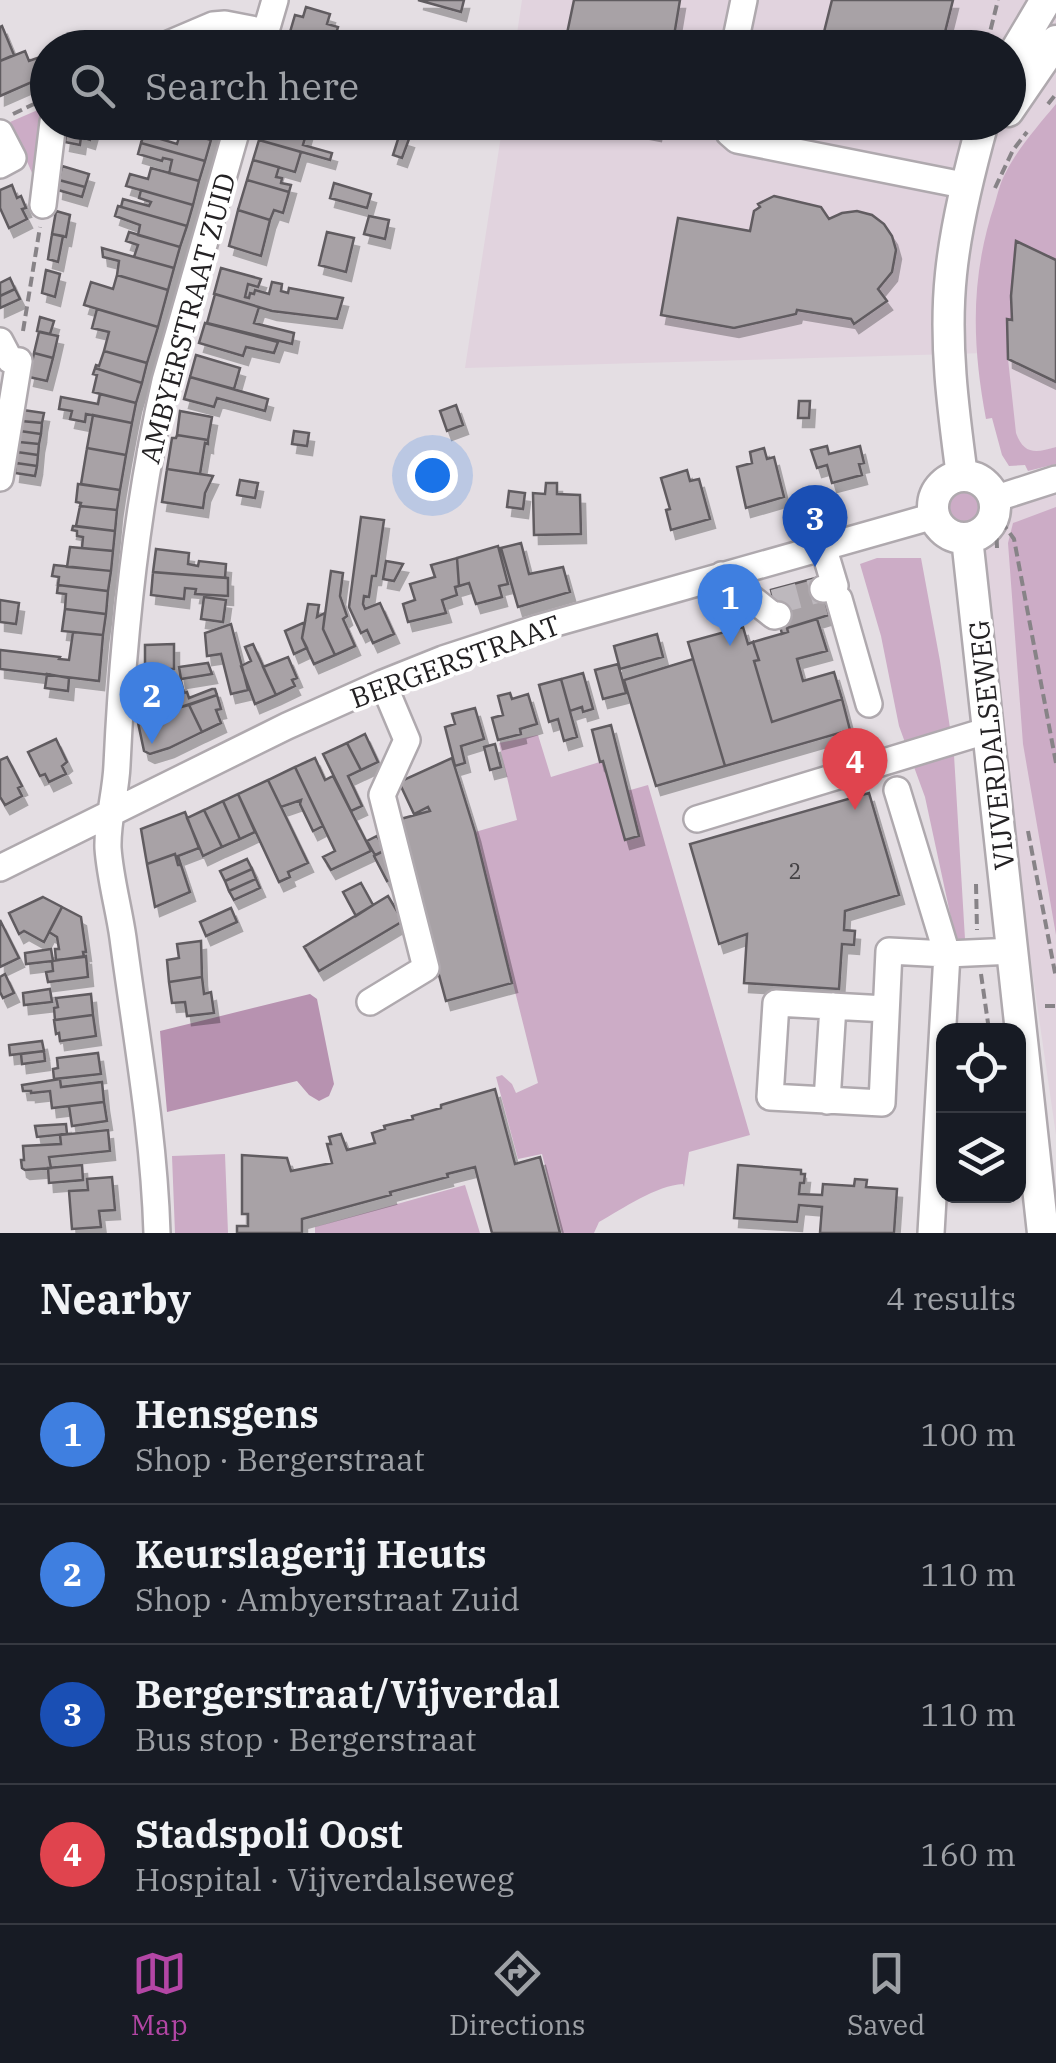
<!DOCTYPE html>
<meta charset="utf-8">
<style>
:root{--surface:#171b24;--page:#242831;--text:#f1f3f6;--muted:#9ea1a6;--line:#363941;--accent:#b346a5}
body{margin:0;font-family:"IBM Plex Serif",serif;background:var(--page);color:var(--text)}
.controls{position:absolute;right:30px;bottom:30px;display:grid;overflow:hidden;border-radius:20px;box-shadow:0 2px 8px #0004}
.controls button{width:90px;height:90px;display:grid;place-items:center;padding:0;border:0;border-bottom:2px solid var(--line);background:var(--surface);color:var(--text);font:50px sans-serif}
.you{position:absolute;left:432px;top:475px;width:35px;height:35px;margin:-25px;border:8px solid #fff;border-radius:50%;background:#1a73e8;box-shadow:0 0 0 15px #1a73e833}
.badge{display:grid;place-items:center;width:65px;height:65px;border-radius:50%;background:var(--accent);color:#fff;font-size:32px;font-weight:700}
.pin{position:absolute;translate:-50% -82px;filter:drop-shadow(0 2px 5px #0008)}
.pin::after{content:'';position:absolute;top:52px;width:35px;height:30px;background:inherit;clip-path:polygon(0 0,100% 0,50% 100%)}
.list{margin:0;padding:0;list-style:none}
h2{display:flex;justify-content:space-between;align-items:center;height:130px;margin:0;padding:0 40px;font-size:42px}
h2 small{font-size:32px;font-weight:400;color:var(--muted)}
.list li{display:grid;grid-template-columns:65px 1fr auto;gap:30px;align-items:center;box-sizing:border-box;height:140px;padding:0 40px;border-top:2px solid var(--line)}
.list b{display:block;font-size:38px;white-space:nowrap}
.list p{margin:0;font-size:32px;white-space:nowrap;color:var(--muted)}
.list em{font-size:32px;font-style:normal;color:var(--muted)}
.icon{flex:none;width:55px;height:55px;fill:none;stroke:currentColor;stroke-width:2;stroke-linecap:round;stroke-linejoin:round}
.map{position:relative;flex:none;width:1056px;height:1233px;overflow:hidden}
.search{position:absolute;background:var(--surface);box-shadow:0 2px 8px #0004;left:30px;right:30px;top:30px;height:110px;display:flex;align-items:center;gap:25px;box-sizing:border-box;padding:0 35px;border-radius:55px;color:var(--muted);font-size:38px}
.sheet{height:690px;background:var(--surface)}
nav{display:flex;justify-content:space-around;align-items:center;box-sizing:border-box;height:140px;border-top:2px solid var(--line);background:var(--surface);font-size:28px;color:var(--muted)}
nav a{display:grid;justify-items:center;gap:5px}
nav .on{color:var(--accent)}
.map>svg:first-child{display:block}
.built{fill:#e1d3de}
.green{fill:#ccacc6}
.forest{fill:#b792b0}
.building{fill:#a8a2a6;stroke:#615b60;stroke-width:2.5;filter:url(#shadow)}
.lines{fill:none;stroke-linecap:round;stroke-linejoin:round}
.minor-tunnel{stroke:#bdb8bd;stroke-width:25;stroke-dasharray:25 12;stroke-linecap:butt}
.minor-casing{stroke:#afa9ae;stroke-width:30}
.major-casing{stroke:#afa9ae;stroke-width:35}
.path{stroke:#878387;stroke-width:4;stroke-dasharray:10 5;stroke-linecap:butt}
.minor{stroke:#fff;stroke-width:25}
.major{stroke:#fff;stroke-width:30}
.labels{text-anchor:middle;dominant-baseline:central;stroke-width:8;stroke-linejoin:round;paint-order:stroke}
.number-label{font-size:22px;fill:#444144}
.street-label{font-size:28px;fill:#232123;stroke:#fff}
</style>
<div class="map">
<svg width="1056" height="1233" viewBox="0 0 1056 1233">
<defs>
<filter id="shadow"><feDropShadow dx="5" dy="9" stdDeviation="0" flood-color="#0004"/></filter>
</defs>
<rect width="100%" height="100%" fill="#e4dee3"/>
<path class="built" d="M522,0H1056V447L1043,451L1006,452L986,353L465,368L503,123L1008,122V48L515,47Z
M1056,480V1135L965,508Z"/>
<path class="green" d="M1056,104V260L1016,242L1012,320L1007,319L1008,359L1016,433C1024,455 1036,453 1056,447V464L1028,471L1025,465L1009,466L1002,455L992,418L986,419C972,344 970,277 995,203C998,193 1000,183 1005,174C1018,148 1038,126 1056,104Z
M47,106L38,178L35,180L10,122Z
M943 505a20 20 0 1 1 40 0a20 20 0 1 1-40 0Z
M1056,507V935L1023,744L1008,543L1013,523Z
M877,558H921L940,661L954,755L965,939L956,941L925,797L899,726L881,636L860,564Z
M538,735L551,777L603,761L627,791L648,785L750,1135L689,1152L684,1187L683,1184C657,1185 622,1209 599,1222L594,1233H562L542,1154L518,1159L496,1077L502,1075L512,1084L516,1093L538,1083L475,832L517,820L499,743Z
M225,1154L228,1233H175L172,1156Z
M465,1185L480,1233H315V1227Z"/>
<path class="forest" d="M310,994L317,999L334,1084L329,1096L319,1101L309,1095L297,1081L167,1112L160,1031Z"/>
<path class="building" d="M418,0H464L461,12Z
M574,0H680L672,48H587L565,43Z
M832,0H953L941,48H820Z
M306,7L330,14L327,24L338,27L334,40L339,41L337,47L340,48H318L288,39L295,15L303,17Z
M2,26L14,55L0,61V27Z
M25,51L29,61L40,57L48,75L0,96V61Z
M68,122L93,129L90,140L81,137L80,145L65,142Z
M170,122H216L211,140L169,128Z
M263,122H279L307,131L303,145L332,153L330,160L259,140Z
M604,122H658L656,132Z
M181,131L211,140L205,161L141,143L144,134L177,144Z
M399,136L409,139L402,158L393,155Z
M259,140L301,152L295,172L253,160Z
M141,143L205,161L199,181L169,173L172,160L163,158L162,161L138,154Z
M253,160L279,167L276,177L282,178L281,183L291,185L289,192L247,180Z
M62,166L89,174L85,187L59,180Z
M151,168L199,181L193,205L126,186L130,174L148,179Z
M59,180L85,187L82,197L58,190Z
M247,180L289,192L283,213L274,210L270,220L238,210Z
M334,183L371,194L367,208L330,198Z
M12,185L17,198L21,196L26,208L22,209L27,219L9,228L0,208V190Z
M141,190L193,205L187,226L121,207L123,199L149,206L151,202L139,198Z
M774,196L821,207L829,219L842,213L857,211L872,215L884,224L892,236L896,250L892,272L878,289L887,301L854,324L851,319L797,310L796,314L734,328L661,315L678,218L750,231L754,211L760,207L758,204Z
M118,206L187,226L180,247L138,235L140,225L115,216Z
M238,210L270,220L261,256L229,246Z
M56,211L70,215L66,237L52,234Z
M369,216L389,220L385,239L364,234Z
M129,232L180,247L174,268L134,257L138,245L126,241Z
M327,232L354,238L346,272L319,265Z
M52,234L63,236L58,262L48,259Z
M1016,241L1056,260V382L1008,359L1007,319L1012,320L1011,296Z
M102,248L174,268L168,290L117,275L119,261L103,257Z
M221,268L261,279L258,287L248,284L245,297L249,298L250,293L254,294L255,290L269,294L272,282L282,284L281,291L288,293L289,288L343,298L337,319L272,311L214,294Z
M46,270L60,274L55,297L42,293Z
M117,275L168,290L158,327L84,305L91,282L113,289Z
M10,278L15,289L0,296V283Z
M15,289L20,299L0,308V296Z
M215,294L259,307L254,323L294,333L292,344L207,323Z
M97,309L158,327L147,363L104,351L109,332L92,328Z
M40,317L54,321L50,334L37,331Z
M205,323L278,342L274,353L246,347L243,356L199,343Z
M39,332L58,336L53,358L34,353Z
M104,351L147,363L142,383L95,368L96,365L99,366Z
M34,353L53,358L47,381L29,377Z
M196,355L240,368L234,389L190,377Z
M95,368L142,383L136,403L93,392L97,375L93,374Z
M190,377L268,399L265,411L217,398L214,407L184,399Z
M100,394L136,403L132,423L86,414L85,422L70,419L72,411L59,409L61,397L98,404Z
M799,401H810L809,418H798Z
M456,405L463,425L447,431L440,411Z
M23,410L44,413L42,423L21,421Z
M180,411L212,417L208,440L177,435Z
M93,415L132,423L126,455L87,448Z
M21,421L42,423L41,434L20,431Z
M20,431L41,434L39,444L19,442Z
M294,431L309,433L307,446L292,444Z
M177,435L208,440V444L205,443L200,474L167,469L172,438H176Z
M19,442L39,444L38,455L17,452Z
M827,446L829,454L860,446L864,463L859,464L862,475L832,483L827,465L817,468L811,450Z
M87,448L126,455L120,490L81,484Z
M764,448L767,459L774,457L784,497L746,508L737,467L752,463L750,452Z
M17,452L38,455L37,466L16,463Z
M16,463L37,466L35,476L15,473Z
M167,469L213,476L205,493L203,508L162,502Z
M687,470L690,481L699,479L710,519L671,530L666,510L670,509L661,478Z
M240,480L258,483L255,498L237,495Z
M546,483H557V494L580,495L581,534L534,535L533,493L545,494Z
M78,484L120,490L117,510L80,506L81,503L76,502Z
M509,491L525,493L523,509L507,507Z
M80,506L117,510L115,531L76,526Z
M361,517L384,520L376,576H372L369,597L364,596L363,604L365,609L380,603L394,634L373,643L367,630L361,633L349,607Z
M73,526L115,531L113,551L82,548L83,537L77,536V531L72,530Z
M521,543L529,574L563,567L570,592L518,607L501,548Z
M498,546L508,584L499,586L502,597L476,604L469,583L459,586L457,558Z
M70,547L113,551L111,571L67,567Z
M156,549L189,553L188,564L198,566L199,561L226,564L225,578L153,572Z
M457,558L459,586L455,587L457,595L442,600L446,613L408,622L403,604L415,600L410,584L435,577L431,565Z
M386,561L403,564L394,581L383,579Z
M54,565L111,571L108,591L58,585L59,577L52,576Z
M331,571L343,573L340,596L347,616L343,619L355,646L335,655L323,629Z
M153,572L228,578V596L195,594L196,589L185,588L184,599L151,595Z
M819,577L829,615L787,628L788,632L782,634L771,590Z
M58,585L108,591L106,614L65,609L66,594L57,593Z
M204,597L226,600L223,622L201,619Z
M0,600L19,603L16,624L0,622Z
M308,604L319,605L317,617L325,613L323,629L335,655L314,664L302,638Z
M65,609L106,614L103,635L62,631Z
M817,619L827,651L797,659L803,681L834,672L842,699L772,722L754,661L759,660L753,642L788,632L787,628Z
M305,622L302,638L307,648L294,654L285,631Z
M231,624L248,690L231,694L221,654L207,656L205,633Z
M743,627L748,644L753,642L759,660L754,661L772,722L842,699L850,730L725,766L688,642Z
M73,632L103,635L99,681L0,669V650L60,657L59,659L69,660Z
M657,634L663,657L620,669L614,646Z
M174,644V669H145V645Z
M253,644L276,695L255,704L241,666L251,661L245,647Z
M288,657L297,678L292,680L295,686L276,695L263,667Z
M693,659L725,766L656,786L624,680Z
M208,663L212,674L181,679L179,667Z
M618,664L626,693L603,699L595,670Z
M583,673L593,709L583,712L582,707L570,711L561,679Z
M47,674L69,678L68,691L45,688Z
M174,679L175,683L181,681L184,693L187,692L189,698L212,689H215L217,695L181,707L147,715L139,684L154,681L155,684Z
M561,679L577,737L564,741L558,719L549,722L539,685Z
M510,693L512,699L528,694L537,724L520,729L521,734L498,740L492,718L503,715L498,696Z
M217,695L221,709L216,710L221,723L202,732L189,705Z
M189,705L202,732L169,748L150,754L144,751L137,718Z
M475,708L484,739L461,746L465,763L455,766L445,727L455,724L452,714Z
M611,725L639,836L625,840L603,761L600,762L592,730Z
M365,734L378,762L361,770L347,743Z
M56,739L67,762L62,766L66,774L49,782L45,774L40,776L28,752Z
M347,743L361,770L348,776L362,806L351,811L323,754Z
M495,744L501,767L490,770L484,747Z
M7,757L22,786L18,788L22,796L5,805L0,797V760Z
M315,758L325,780L333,776L371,851L331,870L323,857L335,851L295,767Z
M452,758L475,832L512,983L446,1001L397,820L430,811L428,807L414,814L399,782Z
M295,767L323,826L313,831L300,804L301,800L281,807L268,780Z
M268,780L308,863L288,872L290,877L279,882L238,794Z
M869,793L899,895L845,911L844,930L855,931L854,945L842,944L839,989L744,983L747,934L719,944L690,844Z
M238,794L255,832L240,839L223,801Z
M223,801L240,839L222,847L204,810Z
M204,810L222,847L203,856L187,818Z
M185,812L199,848L178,856L181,865H178L175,854L147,864L141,829Z
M377,836L385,850L375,855L367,841Z
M384,851L393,878L387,881L374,856Z
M175,854L178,865H181L190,892L155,907L147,864Z
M247,859L252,869L225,881L220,871Z
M252,869L256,879L229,891L225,881Z
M256,879L260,888L234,900L229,891Z
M361,883L373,905L356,916L343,892Z
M388,896L403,921L319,971L304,947Z
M43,897L62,907L44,942L24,931L19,934L9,913Z
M62,907L81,917L86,952H83L84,957L56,960L55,949H59L57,937L49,932Z
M231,908L237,922L206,936L200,922Z
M0,920L19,958L0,967Z
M201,941L202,977L169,982L167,960L179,958L177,944Z
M51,949L53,961L26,964L25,953Z
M86,956L88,977L48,982L46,972L53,971L52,961Z
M5,974L14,993L3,998L0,992V977Z
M202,977L204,994L211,992L214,1013L187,1016L185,1002L172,1003L169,982Z
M50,989L52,1002L24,1005L23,993Z
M91,994L93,1015L55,1020L54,1008L58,1007L56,998Z
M93,1015L96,1036L60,1041L59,1033L56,1034L54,1020Z
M42,1041L44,1051L10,1055L9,1045Z
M44,1051L45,1061L22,1064L21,1054Z
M98,1053L101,1074L54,1079L53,1069L58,1068L57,1058Z
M60,1079L61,1087L102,1082L104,1102L52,1108L50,1091L31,1093V1091H23L22,1085Z
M495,1089L515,1164L540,1157L560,1233H492L475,1167L447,1174L448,1177L390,1192L391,1195L302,1219V1233H237V1226H248V1214H242V1155L287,1158L291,1171L332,1163L327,1144H331L329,1137L341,1134L347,1150L375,1143L372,1133L385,1129L384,1126L413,1119L412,1116L441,1108V1105Z
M104,1102L107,1121L72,1126L69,1106Z
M66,1124L67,1134L37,1137L35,1126Z
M108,1130L110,1151L49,1157L51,1168L25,1170L22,1168L21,1160H24L23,1146L61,1144L60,1135Z
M82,1165L83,1180L49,1183L48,1168Z
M738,1165L801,1170V1174H805L804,1183H800L799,1194L822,1195L823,1184L854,1186L855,1179L867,1180L866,1187L897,1189L894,1233H820L822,1207L799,1205L797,1222L734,1218Z
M112,1177L115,1210L99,1211L101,1227L72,1229L69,1191L88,1190L87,1179Z"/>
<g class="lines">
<path class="minor-tunnel" d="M774,602L823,589"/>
<defs>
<path id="minor" d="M159,48L213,25L225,24L266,32
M261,48L275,0
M734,48L744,0
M725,122L729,133L737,140L968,186
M0,133L13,158L0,165
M43,205L53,122
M0,341L10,360L19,361L0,478
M994,499L1056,479
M722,575L774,616L778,615
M823,589L835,586L823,546
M839,599L869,704
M897,790L947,954L931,1233
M697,819L989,730
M0,868L287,726L383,683L443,659L538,628L934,516
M370,1002L426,968L382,795L407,740L383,683
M886,1009L776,1003L770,1097L882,1103L889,951L947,954L1014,951
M827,1101L833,1006
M157,1233C154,1134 136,1036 123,938C119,909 110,878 108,848C107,821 116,793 117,765C123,636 136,507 165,381L239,122"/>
<path id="major" d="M1008,64L1046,0
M1008,111L1056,41
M933 507a31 31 0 1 1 62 0a31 31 0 1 1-62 0Z
M962,476C953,409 944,341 951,274C956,224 969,172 983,122
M967,538L1043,1233"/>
</defs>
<use href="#minor" class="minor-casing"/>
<use href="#major" class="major-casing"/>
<path class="path" d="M987,44L998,0
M1048,104L1056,94
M13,114L36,103
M995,188L1013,150L1027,132
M23,331L40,227
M1001,521L1014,539L1056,763
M996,523L997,548
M1028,831L1056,978
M976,884L977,930
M981,974L989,1030
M1045,1006H1056"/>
<use href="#minor" class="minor"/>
<use href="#major" class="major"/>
</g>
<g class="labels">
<g class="number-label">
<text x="795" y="870">2</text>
</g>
<g class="street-label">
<text transform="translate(187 318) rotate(-75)">AMBYERSTRAAT ZUID</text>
<text transform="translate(455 661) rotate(-20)">BERGERSTRAAT</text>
<text transform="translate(991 745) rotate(-96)">VIJVERDALSEWEG</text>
</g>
</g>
</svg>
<div class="controls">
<button><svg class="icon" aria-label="locate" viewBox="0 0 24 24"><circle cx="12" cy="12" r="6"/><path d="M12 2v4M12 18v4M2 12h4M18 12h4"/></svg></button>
<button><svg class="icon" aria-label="layers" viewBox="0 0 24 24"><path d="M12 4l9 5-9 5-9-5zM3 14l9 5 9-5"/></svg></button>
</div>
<div class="you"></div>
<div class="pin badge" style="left:730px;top:646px;background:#3f7fe0">1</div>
<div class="pin badge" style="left:152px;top:744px;background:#3f7fe0">2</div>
<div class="pin badge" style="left:815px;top:567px;background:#1a4fb4">3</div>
<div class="pin badge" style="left:855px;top:810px;background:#e0444e">4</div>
<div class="search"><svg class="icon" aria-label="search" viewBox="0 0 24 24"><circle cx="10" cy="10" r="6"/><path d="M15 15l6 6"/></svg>Search here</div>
</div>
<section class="sheet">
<h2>Nearby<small>4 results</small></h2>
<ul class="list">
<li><span class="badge" style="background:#3f7fe0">1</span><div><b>Hensgens</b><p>Shop · Bergerstraat</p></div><em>100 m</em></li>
<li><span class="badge" style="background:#3f7fe0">2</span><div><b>Keurslagerij Heuts</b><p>Shop · Ambyerstraat Zuid</p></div><em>110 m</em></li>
<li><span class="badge" style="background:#1a4fb4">3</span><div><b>Bergerstraat/Vijverdal</b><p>Bus stop · Bergerstraat</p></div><em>110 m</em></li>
<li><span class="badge" style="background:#e0444e">4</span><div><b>Stadspoli Oost</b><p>Hospital · Vijverdalseweg</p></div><em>160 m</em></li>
</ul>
</section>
<nav>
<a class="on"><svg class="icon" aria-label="map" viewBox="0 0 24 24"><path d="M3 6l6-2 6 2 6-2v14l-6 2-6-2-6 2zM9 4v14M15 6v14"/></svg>Map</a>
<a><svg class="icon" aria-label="directions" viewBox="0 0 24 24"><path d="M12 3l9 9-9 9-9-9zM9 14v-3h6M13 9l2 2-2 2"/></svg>Directions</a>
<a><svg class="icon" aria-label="saved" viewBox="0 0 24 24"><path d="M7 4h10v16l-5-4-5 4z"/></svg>Saved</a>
</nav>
